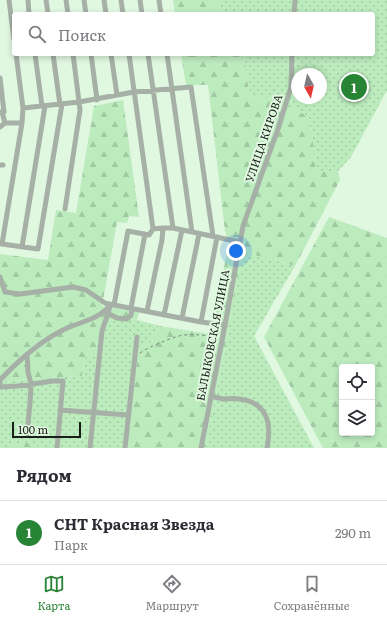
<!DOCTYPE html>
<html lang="ru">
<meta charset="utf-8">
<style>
:root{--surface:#fff;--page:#f7f7f7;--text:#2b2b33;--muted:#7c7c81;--line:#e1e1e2;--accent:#288435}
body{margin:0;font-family:Literata,serif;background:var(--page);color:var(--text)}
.controls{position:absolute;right:12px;bottom:12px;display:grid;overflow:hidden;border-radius:4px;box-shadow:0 2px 6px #0003}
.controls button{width:36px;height:36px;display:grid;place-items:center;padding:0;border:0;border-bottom:1px solid var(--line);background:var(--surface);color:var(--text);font:20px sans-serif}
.compass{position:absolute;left:291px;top:68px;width:36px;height:36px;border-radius:50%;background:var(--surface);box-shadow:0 2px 6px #0003;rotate:172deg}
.scale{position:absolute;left:12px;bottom:10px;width:69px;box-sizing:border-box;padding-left:4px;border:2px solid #182018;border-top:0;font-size:11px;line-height:14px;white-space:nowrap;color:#182018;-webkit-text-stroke:3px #e0f7e0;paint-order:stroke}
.you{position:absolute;left:236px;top:251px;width:14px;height:14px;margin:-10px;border:3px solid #fff;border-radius:50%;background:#1a73e8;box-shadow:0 0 0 6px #1a73e833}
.badge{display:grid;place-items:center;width:26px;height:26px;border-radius:50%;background:var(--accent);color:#fff;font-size:13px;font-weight:700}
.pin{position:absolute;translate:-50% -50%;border:2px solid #fff;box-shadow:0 1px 4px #0006}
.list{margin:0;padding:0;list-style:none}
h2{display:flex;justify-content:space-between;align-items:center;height:52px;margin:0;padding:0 16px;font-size:17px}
h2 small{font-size:13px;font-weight:400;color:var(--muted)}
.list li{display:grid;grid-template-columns:26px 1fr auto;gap:12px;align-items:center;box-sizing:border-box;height:64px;padding:0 16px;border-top:1px solid var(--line)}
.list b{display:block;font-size:15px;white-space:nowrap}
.list p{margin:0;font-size:13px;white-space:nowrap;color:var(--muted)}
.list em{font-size:13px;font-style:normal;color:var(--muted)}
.icon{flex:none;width:22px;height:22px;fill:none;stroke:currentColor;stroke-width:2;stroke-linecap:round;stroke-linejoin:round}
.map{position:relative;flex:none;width:387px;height:448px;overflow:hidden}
.search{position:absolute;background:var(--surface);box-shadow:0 2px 6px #0003;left:12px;right:12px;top:12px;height:44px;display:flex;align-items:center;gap:10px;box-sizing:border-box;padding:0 14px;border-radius:4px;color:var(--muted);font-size:15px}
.sheet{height:116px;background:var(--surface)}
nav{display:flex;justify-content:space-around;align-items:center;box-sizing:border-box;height:56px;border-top:1px solid var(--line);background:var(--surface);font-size:11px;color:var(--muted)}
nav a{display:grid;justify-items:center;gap:2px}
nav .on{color:var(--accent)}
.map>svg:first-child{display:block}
.forest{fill:url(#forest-firs);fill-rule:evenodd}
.garden{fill:url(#garden-dots);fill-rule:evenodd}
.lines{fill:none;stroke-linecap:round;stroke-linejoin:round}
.path{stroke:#7a897a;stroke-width:1;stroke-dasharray:3 3;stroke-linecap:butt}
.minor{stroke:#a6b0a6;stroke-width:5}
.labels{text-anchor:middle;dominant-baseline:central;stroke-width:4;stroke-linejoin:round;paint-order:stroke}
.street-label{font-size:11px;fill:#182018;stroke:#e0f7e0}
</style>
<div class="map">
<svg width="387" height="448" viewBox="0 0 387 448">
<defs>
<pattern id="forest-firs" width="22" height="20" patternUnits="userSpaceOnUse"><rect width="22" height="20" fill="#bcebbe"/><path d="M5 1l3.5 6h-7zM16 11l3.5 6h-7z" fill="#a1c9a3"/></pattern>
<pattern id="garden-dots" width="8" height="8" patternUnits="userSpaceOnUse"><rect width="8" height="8" fill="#bcebbe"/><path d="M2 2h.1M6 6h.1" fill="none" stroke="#a1c9a3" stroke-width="1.8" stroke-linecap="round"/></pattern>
</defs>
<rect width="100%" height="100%" fill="#e0f7e0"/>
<path class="forest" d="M173,0H220V11L239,12V14H175Z
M181,54H244L248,84L252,97L277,99L309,117L312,130L316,172L338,171L340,180L295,266L243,252L206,448H126L138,350L151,342L160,326L210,334L229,244L225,231L208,85H186Z
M123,100L139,217L129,216L127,223L117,222L102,306L139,312L137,320L101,318L95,355H86L82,376L28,379L0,383V254L48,260L56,210L76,213L94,106Z
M329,217L387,238V448H323L264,337ZM342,367H372V433H342Z
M31,442L41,448H3L17,443Z"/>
<path class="garden" d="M220,0H387V90L351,157L338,171L316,172L312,130L309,117L277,99L252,97L248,84L244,54H373V14H239V12H220ZM297,74H321V98H297Z
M243,252L295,266L254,336L314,448H206Z
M101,318L137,320L160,326L151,342L138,350L126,448H41C31,442 25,441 13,445C9,446 5,448 0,448V383L28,379L82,376L86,355H95Z"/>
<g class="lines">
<path class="path" d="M140,353C148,347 175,336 184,335C193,334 201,335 210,336L215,328"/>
<path class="minor" d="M9,0L14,40
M28,0L29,14
M46,0L48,14
M66,0L68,14
M84,0L86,14
M104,0L106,14
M121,0L123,14
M140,0L142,14
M159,0L161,14
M294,14L295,0
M16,54L23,108
M35,54L42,106
M53,54L60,105
M91,54L97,100
M111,54L117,95
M129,54L153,229L163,228H173L240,242
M148,54L173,228
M167,54L192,232
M0,78L4,112H0
M62,104L38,249L2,244L22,123L23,108L79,102L134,92L191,87L213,236
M2,112L5,123H22
M0,127L5,123
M0,165H3
M65,209L80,110L73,54
M153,229L149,235L128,231L114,305L201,322L225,325
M22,247L45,106
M0,277L5,292L20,294L73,287L86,290L105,303L113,305
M131,308L145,234
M147,311L162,240L163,228
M109,314L117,318L127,319L131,315L132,309
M164,315L182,230
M182,318L199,234
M201,322L217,237
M0,383V380C18,361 38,343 61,331C77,322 98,321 110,305
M0,387L18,386L53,381H63L57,448
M211,396C215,397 219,398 223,399C228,399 234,398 239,399C267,402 272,423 267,448
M60,410L128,415
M27,434L30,403L31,384L28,372L27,354
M90,448L102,331C105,321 109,314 110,304
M125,448L137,337
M201,448L225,325L243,226L278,129L291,87L292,54"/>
</g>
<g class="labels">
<g class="street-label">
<text transform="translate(263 138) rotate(-71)">УЛИЦА КИРОВА</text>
<text transform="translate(212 335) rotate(-79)">БАЛЫКОВСКАЯ УЛИЦА</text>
</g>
</g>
</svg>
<div class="controls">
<button><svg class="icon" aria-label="locate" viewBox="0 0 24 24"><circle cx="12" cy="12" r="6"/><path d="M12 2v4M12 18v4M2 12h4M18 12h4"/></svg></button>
<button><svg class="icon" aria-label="layers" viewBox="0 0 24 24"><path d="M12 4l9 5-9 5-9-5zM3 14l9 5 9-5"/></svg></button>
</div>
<svg class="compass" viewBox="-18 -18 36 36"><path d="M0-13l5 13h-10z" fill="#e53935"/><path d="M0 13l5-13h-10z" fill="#7c7c81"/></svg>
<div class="scale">100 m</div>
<div class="you"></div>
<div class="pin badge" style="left:354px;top:87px">1</div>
<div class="search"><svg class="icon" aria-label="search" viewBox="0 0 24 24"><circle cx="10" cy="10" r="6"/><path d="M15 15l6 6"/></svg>Поиск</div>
</div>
<section class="sheet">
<h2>Рядом<small></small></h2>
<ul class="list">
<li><span class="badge">1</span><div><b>СНТ Красная Звезда</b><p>Парк</p></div><em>290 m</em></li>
</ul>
</section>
<nav>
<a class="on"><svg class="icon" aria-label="map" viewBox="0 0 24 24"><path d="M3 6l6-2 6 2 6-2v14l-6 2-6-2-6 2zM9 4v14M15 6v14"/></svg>Карта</a>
<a><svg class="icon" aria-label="directions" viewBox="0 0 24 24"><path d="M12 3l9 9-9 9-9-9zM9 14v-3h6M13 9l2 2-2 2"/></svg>Маршрут</a>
<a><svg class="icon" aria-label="saved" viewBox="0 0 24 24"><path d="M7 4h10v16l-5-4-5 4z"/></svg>Сохранённые</a>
</nav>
